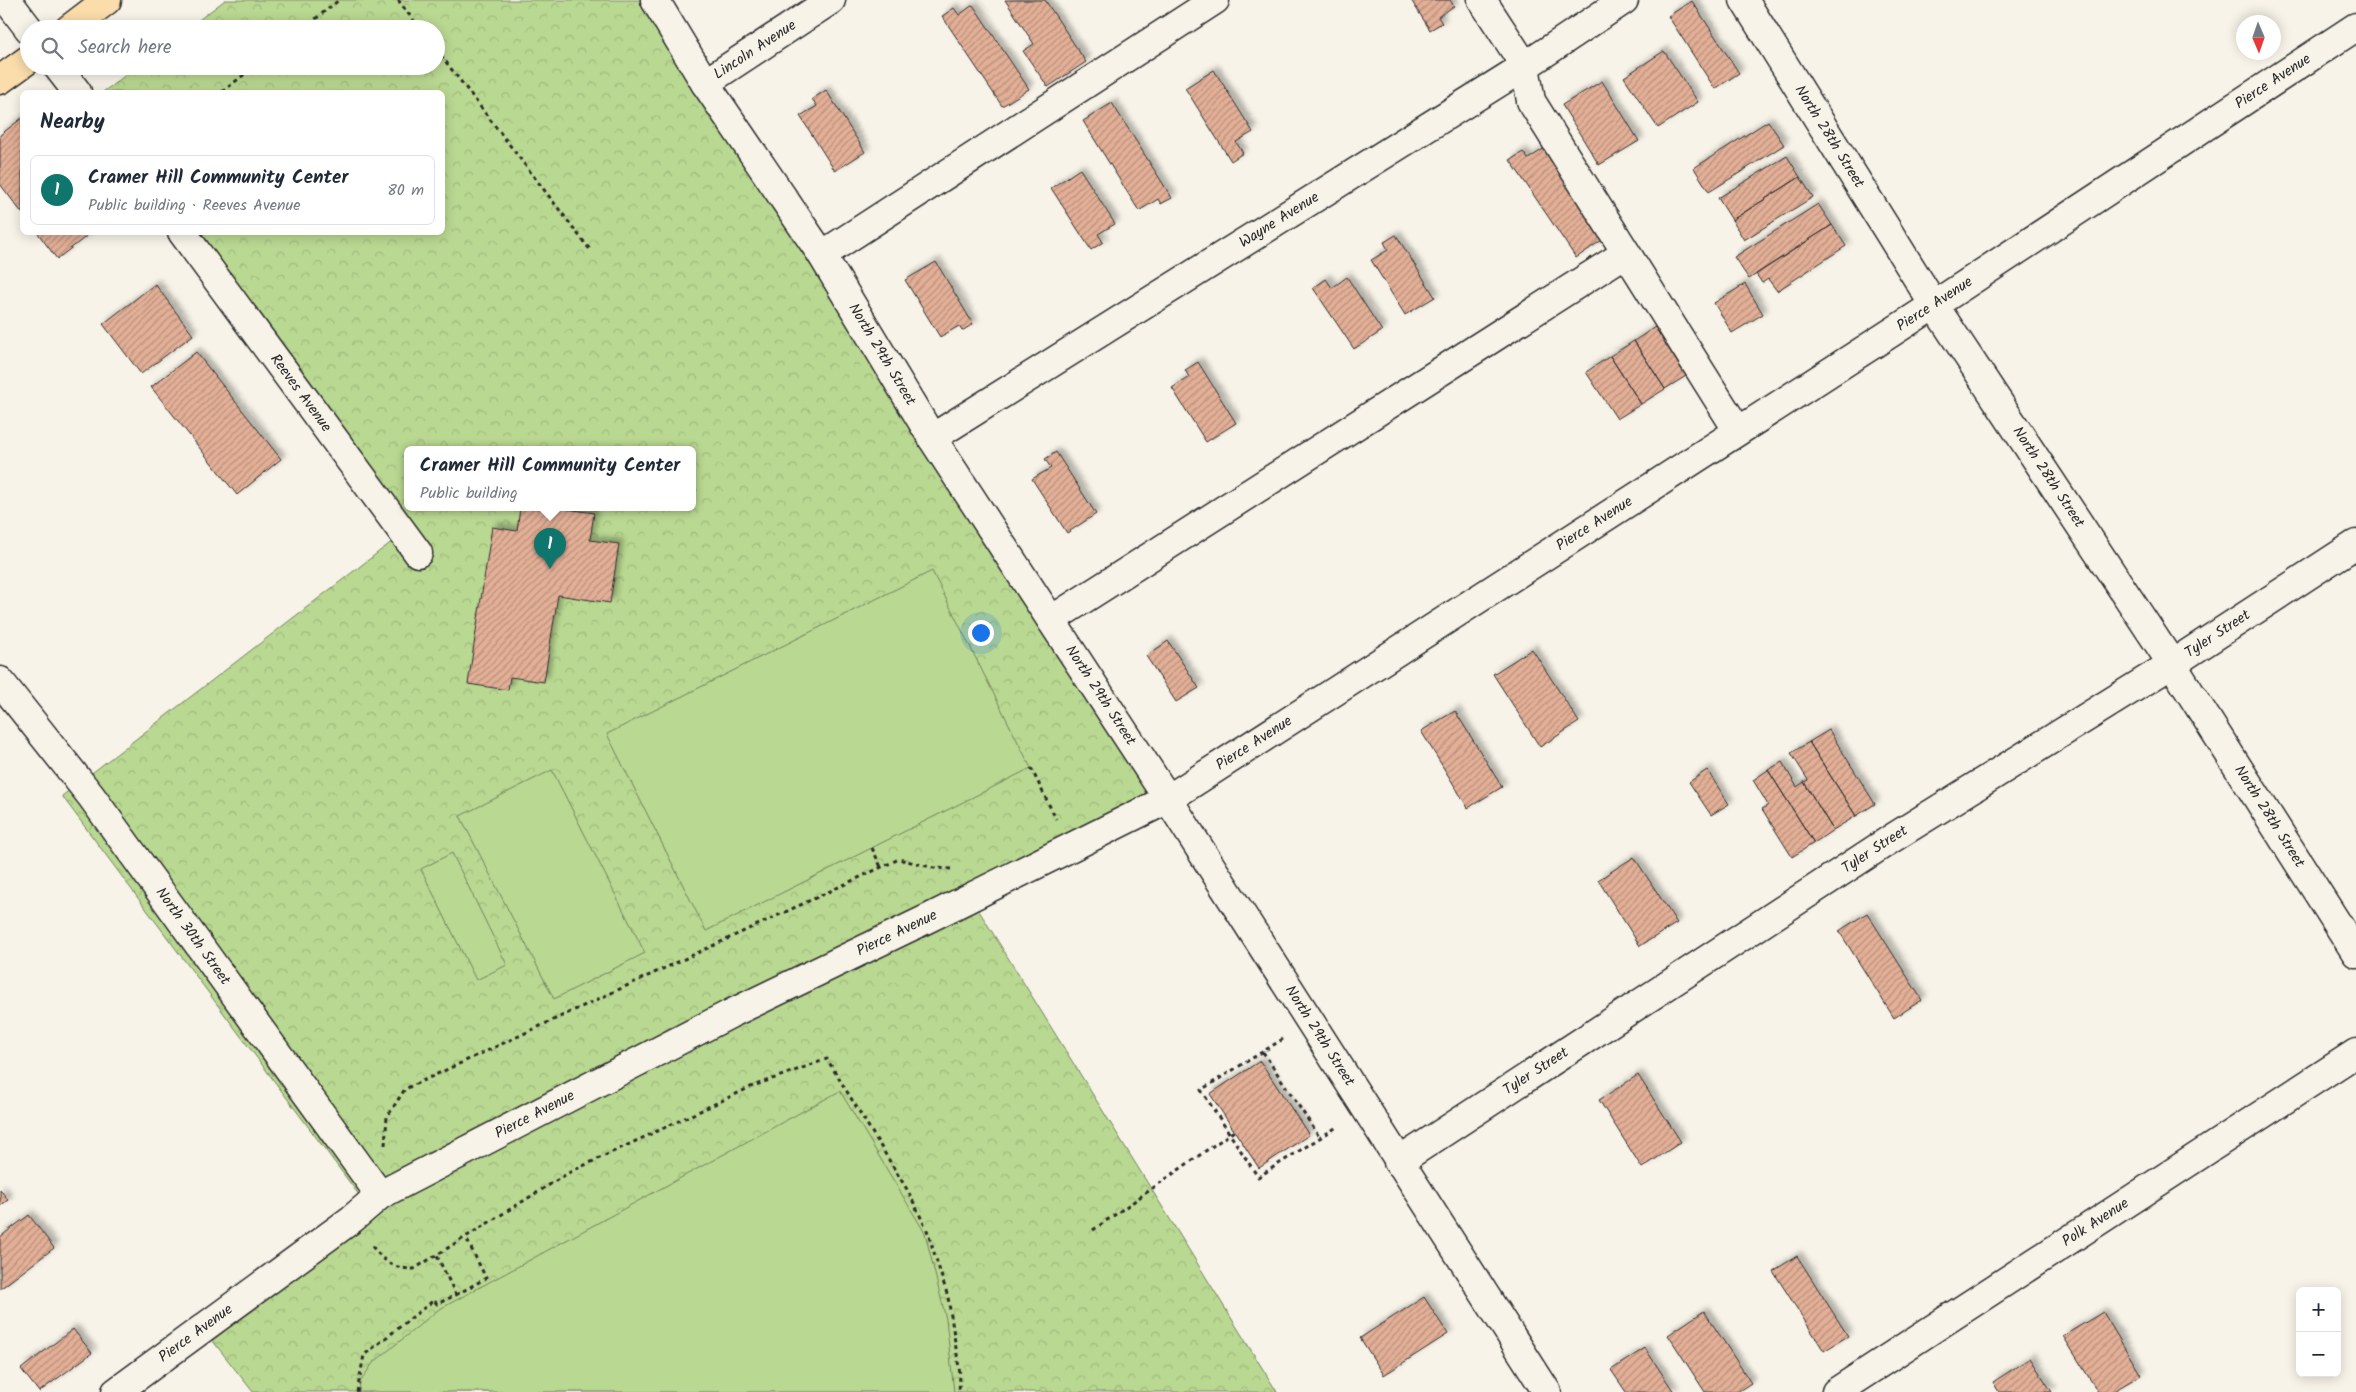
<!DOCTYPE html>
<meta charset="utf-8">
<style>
:root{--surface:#fff;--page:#f2f2f3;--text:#1f2937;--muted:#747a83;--line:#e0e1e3;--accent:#0f766e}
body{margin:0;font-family:Kalam,sans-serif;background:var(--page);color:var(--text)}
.controls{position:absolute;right:15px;bottom:15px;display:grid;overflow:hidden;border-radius:8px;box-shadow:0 2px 12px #0003}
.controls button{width:45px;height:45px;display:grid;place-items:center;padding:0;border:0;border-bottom:1px solid var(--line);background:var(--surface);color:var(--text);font:25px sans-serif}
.compass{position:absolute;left:2236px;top:15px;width:45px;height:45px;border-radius:50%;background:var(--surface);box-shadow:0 2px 12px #0003;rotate:178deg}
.you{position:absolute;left:980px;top:632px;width:18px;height:18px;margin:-12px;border:4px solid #fff;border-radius:50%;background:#1a73e8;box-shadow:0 0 0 8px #1a73e833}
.badge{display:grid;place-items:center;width:32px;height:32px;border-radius:50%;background:var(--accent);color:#fff;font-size:16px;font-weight:700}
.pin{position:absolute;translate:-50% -41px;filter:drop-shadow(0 1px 2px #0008)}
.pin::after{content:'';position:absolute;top:26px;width:18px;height:15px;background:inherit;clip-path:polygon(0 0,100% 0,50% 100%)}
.popup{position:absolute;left:404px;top:446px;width:292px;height:65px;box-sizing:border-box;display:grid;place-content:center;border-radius:8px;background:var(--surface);filter:drop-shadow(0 1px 4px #0005);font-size:16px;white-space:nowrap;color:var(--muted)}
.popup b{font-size:19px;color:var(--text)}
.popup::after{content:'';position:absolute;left:50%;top:100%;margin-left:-10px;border:10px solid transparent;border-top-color:var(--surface)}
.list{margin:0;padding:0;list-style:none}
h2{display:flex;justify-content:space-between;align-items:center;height:65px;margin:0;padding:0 20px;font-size:21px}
h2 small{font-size:16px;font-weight:400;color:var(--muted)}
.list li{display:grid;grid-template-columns:32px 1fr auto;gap:15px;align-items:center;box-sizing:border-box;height:70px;margin:0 10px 10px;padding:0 10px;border:1px solid var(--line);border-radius:8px}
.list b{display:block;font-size:19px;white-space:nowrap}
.list p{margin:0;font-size:16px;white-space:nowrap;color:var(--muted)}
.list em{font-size:16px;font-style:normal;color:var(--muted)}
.icon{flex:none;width:28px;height:28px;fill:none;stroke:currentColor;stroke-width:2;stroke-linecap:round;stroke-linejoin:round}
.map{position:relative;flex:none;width:2356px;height:1392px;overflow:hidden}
.search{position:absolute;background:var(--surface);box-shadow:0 2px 12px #0003;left:20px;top:20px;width:425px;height:55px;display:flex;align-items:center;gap:12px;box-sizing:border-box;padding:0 18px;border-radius:28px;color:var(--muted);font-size:19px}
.panel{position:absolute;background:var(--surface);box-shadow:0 2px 12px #0003;left:20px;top:90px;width:425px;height:145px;border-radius:8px}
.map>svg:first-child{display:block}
.park{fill:url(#park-crowns);stroke:#72825e;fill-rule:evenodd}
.pitch{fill:#b9d891;stroke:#72825e}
.building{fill:url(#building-hatch);stroke:#2b2b2b;filter:url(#shadow)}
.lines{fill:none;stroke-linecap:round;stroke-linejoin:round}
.minor-casing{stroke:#2b2b2b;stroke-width:31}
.major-casing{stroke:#2b2b2b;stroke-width:31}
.path{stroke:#2b2b2b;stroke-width:3;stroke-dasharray:4 4;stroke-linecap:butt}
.minor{stroke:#f7f3e8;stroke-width:28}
.major{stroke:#fbddab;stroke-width:28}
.labels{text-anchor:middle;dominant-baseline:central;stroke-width:4;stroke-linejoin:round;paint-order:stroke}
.street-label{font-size:15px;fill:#2b2b2b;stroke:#f7f3e8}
</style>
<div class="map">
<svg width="2356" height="1392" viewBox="0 0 2356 1392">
<defs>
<pattern id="park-crowns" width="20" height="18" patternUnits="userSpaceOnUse" patternTransform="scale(1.25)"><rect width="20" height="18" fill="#b9d891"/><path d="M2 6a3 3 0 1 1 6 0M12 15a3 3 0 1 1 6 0" fill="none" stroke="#9fba7d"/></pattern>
<pattern id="building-hatch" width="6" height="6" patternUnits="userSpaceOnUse" patternTransform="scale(1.25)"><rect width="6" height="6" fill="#e3af97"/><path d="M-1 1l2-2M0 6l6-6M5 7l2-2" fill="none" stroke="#b88f7b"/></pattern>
<filter id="shadow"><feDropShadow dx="4.5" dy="-4.5" stdDeviation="2.5" flood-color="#0004"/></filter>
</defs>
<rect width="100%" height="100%" fill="#f7f3e8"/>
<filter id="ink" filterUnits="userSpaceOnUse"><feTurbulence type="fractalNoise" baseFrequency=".02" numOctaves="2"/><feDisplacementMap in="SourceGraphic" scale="10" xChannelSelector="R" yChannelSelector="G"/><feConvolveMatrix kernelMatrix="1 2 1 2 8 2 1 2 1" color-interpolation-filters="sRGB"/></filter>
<g filter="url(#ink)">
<path class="park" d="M225,0H652L1172,814L976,906L1277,1392H253L197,1321L359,1195L62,796L398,537L181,233L442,232V92H103L138,66H436V29H187ZM408,450H692V508H408Z"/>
<path class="pitch" d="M932,571L1031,768L706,931L607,734Z
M552,770L645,953L554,999L460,816Z
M452,853L507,965L476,980L421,869Z
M840,1091L925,1233L946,1319L954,1392H359L360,1382L373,1363L438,1310Z"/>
<path class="building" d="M1005,0H1045L1086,62L1048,87L1023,51L1034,44Z
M1411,0H1450L1454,6L1438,17L1442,23L1430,30Z
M1692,1L1739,73L1715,89L1668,16Z
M973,5L1029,89L1002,106L942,16L954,8L959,15Z
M1664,51L1698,102L1658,128L1624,77Z
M1214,70L1253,132L1236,142L1243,153L1231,161L1185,88Z
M1602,81L1639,141L1599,165L1562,105Z
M826,90L865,152L835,171L800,116L817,106L812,99Z
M1112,103L1172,198L1161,204L1158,199L1139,211L1083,121Z
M22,118V213L0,184V135Z
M1768,121L1784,145L1709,192L1694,168Z
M1545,148L1605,238L1576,258L1510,160L1523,152L1528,159Z
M1787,156L1800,177L1732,220L1718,198Z
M1080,169L1115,224L1098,234L1103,242L1091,250L1051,188Z
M1800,177L1813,197L1744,240L1732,220Z
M1818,204L1832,225L1749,279L1734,257Z
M1832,225L1846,246L1777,291L1768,279L1762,283L1756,274Z
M37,232H92L57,259Z
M1396,235L1435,297L1405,315L1371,260L1388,250L1384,242Z
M936,262L973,324L962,331L959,326L940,337L905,280Z
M1347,277L1382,331L1354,349L1313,288L1326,279L1332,288Z
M155,284L193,335L141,374L103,324Z
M1745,284L1763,314L1732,333L1714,303Z
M1655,327L1686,376L1665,389L1634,341Z
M1634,341L1665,389L1641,404L1610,356Z
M196,352L281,459L237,495L151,387Z
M1610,356L1641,404L1617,419L1586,372Z
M1198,362L1236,423L1206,442L1172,388L1189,377L1185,370Z
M1056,452L1096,514L1067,533L1032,479L1051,468L1045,459Z
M520,508H560L594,513L590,540L619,544L610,603L558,595L544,682L510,677L508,690L468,684L492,527L517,531Z
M1168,641L1199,688L1176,702L1146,656Z
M1532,649L1579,722L1540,747L1493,674Z
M1455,711L1502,787L1468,808L1421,731Z
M1829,730L1875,804L1856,816L1809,742Z
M1809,742L1856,816L1833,830L1804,782L1808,780L1791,753Z
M1782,762L1797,787L1804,782L1833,830L1814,843L1768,770Z
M1707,770L1729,804L1711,815L1689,782Z
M1768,770L1814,843L1792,857L1762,809L1768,805L1753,780Z
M1634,857L1677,923L1640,946L1598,880Z
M1867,913L1922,1000L1894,1018L1839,931Z
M1260,1061L1309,1135L1259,1168L1210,1094Z
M1638,1075L1681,1142L1642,1168L1599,1100Z
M0,1189L8,1200L0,1206Z
M29,1215L54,1248L0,1289V1237Z
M1797,1256L1848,1336L1824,1351L1773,1271Z
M1424,1297L1448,1334L1384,1375L1360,1338Z
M1704,1311L1751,1383L1737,1392H1705L1668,1335Z
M2103,1312L2141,1375L2112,1392H2098L2063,1336Z
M73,1329L92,1353L39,1392L21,1369Z
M1645,1348L1674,1392H1626L1611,1370Z
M2030,1358L2052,1392H1999L1993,1382Z"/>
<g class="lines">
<defs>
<g id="minor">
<path d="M7,0L29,29"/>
<path id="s1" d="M655,0L705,83L822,255L932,438L1168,799L1547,1392"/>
<path d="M1482,0L1525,66L1531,101L1738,431"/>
<path id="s2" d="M1744,0L1934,305L2172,664L2356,953"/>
<path d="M57,66L77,92"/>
<path id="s3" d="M705,83L831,0"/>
<path id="s4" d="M182,232L418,553"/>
<path d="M822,255L1215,0"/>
<path id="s5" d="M932,438L1525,66L1624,0"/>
<path d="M1051,620L1626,253"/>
<path id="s6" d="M0,681L91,796L380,1195"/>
<path id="s7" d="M1398,1162L1891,839L2172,664L2356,544"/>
<path id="s8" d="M116,1392L352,1219L380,1195L730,1014L931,917L1168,799L1934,305L2356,27"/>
<path id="s9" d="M1836,1392L2356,1053"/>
</g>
<path id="major" d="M69,29L107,0
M0,80L29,59"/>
</defs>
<use href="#minor" class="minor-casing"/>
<use href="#major" class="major-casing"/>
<path class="path" d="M398,0L420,29
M303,29L339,0
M436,49L591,251
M222,92L255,66
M1031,768L1056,819
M872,848L881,867
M1283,1039L1201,1090L1258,1177L1337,1127
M1263,1052L1320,1138
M385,1145L387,1117L405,1089L899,859L934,868L951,869
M1093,1230L1234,1131
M372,1246C384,1262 394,1269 414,1269L570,1172L753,1086L827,1059L908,1191L927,1230L948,1297L960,1374L959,1392
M456,1295L486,1278L466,1238
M357,1392L364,1355L434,1300L437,1304L456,1295L437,1256"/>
<use href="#minor" class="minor"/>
<use href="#major" class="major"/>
</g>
</g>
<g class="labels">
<g class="street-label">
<text stroke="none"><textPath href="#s3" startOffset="60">Lincoln Avenue</textPath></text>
<text stroke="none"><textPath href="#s8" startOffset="2529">Pierce Avenue</textPath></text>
<text stroke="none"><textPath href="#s2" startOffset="161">North 28th Street</textPath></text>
<text stroke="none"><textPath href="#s5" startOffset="410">Wayne Avenue</textPath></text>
<text stroke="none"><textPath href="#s8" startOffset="2124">Pierce Avenue</textPath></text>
<text stroke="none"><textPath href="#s1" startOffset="421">North 29th Street</textPath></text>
<text stroke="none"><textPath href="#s4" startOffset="200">Reeves Avenue</textPath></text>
<text stroke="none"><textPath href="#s2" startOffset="566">North 28th Street</textPath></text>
<text stroke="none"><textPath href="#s8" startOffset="1719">Pierce Avenue</textPath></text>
<text stroke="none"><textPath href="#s7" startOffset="975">Tyler Street</textPath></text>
<text stroke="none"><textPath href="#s1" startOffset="826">North 29th Street</textPath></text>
<text stroke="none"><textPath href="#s8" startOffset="1314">Pierce Avenue</textPath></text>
<text stroke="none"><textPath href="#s2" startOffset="971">North 28th Street</textPath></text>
<text stroke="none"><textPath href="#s7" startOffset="570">Tyler Street</textPath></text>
<text stroke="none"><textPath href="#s8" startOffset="909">Pierce Avenue</textPath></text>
<text stroke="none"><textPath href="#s6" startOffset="320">North 30th Street</textPath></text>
<text stroke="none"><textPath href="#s1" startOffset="1231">North 29th Street</textPath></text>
<text stroke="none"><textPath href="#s7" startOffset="165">Tyler Street</textPath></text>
<text stroke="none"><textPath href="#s8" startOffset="504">Pierce Avenue</textPath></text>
<text stroke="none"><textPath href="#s9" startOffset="310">Polk Avenue</textPath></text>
<text stroke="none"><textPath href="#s8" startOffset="99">Pierce Avenue</textPath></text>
</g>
</g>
</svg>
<div class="controls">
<button>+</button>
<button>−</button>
</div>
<svg class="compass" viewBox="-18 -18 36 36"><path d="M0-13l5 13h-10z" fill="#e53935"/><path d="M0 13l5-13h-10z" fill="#747a83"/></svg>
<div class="you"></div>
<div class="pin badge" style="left:550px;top:569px">1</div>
<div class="popup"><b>Cramer Hill Community Center</b>Public building</div>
<div class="search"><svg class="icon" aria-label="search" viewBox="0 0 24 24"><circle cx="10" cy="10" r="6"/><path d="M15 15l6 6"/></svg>Search here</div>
<section class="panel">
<h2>Nearby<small></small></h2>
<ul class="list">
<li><span class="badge">1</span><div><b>Cramer Hill Community Center</b><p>Public building · Reeves Avenue</p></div><em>80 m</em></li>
</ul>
</section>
</div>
